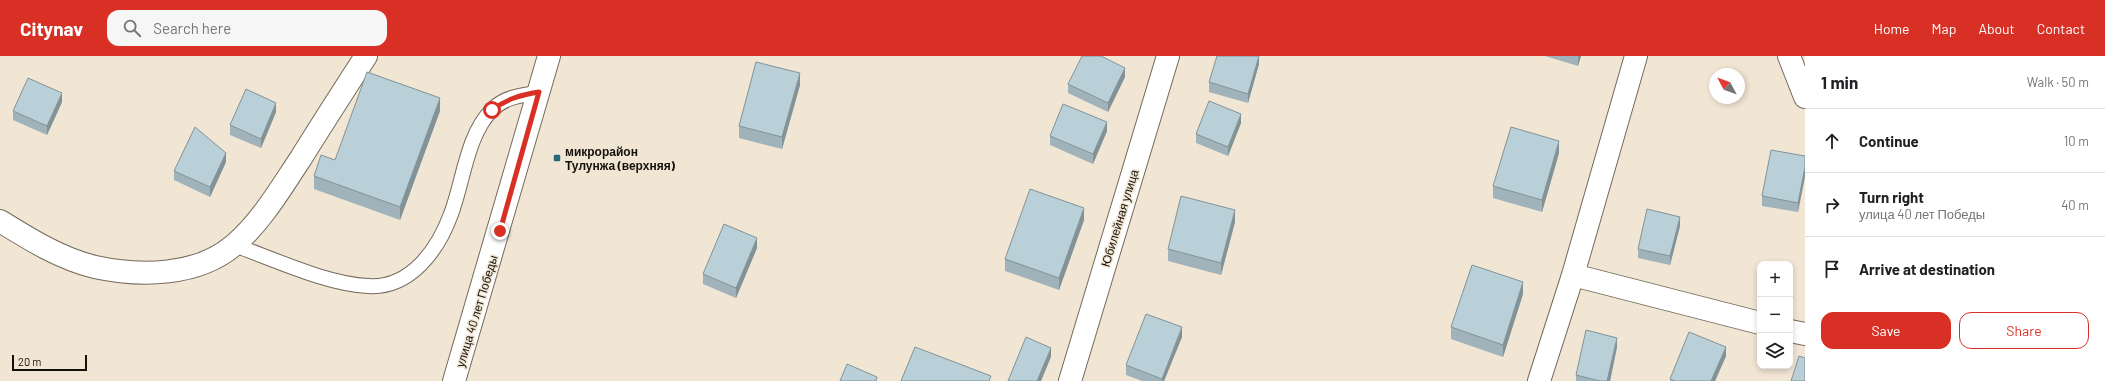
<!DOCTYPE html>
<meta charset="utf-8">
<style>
:root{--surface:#fff;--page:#f6f6f6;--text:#202124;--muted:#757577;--line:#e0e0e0;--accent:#d93025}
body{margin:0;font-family:Barlow,sans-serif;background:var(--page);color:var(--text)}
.controls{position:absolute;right:12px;bottom:12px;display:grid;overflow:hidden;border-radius:8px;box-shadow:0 2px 6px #0003}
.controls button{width:36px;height:36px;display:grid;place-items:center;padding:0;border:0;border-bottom:1px solid var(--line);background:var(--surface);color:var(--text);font:20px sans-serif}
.compass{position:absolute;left:1709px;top:12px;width:36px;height:36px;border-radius:50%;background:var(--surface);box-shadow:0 2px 6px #0003;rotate:311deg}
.scale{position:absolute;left:12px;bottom:10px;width:75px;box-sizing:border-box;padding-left:4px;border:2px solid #14100a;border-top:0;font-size:11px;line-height:14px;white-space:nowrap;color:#14100a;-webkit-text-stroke:3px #f1e5d4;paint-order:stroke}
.stop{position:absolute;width:12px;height:12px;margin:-9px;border:3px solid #d93025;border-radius:50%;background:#fff}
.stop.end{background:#d93025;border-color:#fff;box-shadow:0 1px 4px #0008}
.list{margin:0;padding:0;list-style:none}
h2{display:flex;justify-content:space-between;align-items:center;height:52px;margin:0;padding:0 16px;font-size:17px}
h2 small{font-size:13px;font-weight:400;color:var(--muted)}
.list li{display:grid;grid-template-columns:26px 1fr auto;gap:12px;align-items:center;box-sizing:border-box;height:64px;padding:0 16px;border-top:1px solid var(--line)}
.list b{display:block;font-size:15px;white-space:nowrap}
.list p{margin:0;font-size:13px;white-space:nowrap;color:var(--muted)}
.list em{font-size:13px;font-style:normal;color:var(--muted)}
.actions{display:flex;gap:8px;padding:12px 16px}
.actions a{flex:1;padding:9px 0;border:1px solid var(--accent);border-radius:12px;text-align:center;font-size:14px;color:var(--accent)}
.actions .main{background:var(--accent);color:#fff}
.icon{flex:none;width:22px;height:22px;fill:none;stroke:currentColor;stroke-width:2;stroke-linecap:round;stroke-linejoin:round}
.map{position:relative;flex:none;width:1805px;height:325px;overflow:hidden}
header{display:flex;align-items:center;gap:24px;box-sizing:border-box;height:56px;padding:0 20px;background:var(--accent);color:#fff}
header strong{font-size:19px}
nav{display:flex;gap:22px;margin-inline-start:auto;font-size:14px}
.search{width:280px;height:36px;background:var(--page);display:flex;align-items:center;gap:10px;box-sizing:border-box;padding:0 14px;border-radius:12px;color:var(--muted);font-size:15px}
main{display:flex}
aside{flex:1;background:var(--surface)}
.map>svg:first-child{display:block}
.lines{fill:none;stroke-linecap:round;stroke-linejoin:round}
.lane-casing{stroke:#756a5c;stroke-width:16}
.street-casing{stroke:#756a5c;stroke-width:24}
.secondary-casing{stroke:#756a5c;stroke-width:24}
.lane{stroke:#fff;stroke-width:14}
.street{stroke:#fff;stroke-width:22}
.secondary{stroke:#fff;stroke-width:22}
.wall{fill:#a0b3ba}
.shaded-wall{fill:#829297}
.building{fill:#bad0d8;stroke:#829297}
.route{stroke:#d93025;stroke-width:5}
.poi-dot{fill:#27687b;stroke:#f1e5d4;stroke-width:1.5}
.labels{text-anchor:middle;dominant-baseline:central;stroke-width:3;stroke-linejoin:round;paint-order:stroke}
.poi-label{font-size:12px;font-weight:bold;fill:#14100a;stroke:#f1e5d4;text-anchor:start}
.street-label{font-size:12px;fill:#14100a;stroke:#f1e5d4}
</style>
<header>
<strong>Citynav</strong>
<div class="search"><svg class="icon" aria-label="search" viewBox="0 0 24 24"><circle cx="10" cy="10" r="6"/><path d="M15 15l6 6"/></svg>Search here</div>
<nav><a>Home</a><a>Map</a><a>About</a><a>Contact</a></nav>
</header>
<main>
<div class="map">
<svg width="1805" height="325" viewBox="0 0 1805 325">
<rect width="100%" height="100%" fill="#f1e5d4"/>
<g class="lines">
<defs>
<path id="lane" d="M234,189C274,203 326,228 368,230C410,233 438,194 451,158C463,127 467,78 492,54C504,41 522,39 539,37"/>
<path id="street" d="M1789,0L1805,41
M0,165C29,183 61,203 95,211C141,221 198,220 234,189C262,165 281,132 301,102C322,68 344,34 366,0
M1573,219L1760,267
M1790,275L1805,278
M1070,325L1168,0
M1539,325L1573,219L1636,0"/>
<path id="secondary" d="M454,325L549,0"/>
</defs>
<use href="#lane" class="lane-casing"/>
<use href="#street" class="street-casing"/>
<use href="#secondary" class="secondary-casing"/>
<use href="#lane" class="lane"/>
<use href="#street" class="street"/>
<use href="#secondary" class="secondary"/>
</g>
<path class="wall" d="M1259,0V8L1248,47L1209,36V26Z
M1545,0H1581L1578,10Z
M1125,21L1108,56L1068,37V28Z
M800,29L782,93L739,82V70Z
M62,46L47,79L13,64V55Z
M440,55L400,164L314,133V120L335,104Z
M276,56L261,92L230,79V69Z
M1241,67L1228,100L1196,87V78Z
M1107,75L1093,108L1050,89V80Z
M1559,97L1542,156L1493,142V130Z
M1805,100L1798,156L1762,150V140Z
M226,106L210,141L174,124V115Z
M1084,164L1059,234L1005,215V203Z
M1235,166L1221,219L1168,205V193Z
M1680,170L1670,209L1638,202V193Z
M757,192L736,242L703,228V218Z
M1523,238L1503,301L1451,283V271Z
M1182,281L1164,325H1142L1126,319V309Z
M1617,291L1610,325H1576V319Z
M1726,300L1715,325H1670V323Z"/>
<path class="shaded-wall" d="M1259,0V8L1248,47V38Z
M1578,0H1581L1578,10Z
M1125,12V21L1108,56V47Z
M800,17V29L782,93V81Z
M62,37V46L47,79V70Z
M440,42V55L400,164V151Z
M276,47V56L261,92V83Z
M1241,58V67L1228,100V91Z
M1107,66V75L1093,108V98Z
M1559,85V97L1542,156V144Z
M226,97V106L210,141V131Z
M1805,111V121L1798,156V147Z
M1084,152V164L1059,234V222Z
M1235,154V166L1221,219V207Z
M1680,161V170L1670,209V200Z
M757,182V192L736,242V232Z
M1523,226V238L1503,301V289Z
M1182,271V281L1164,325H1162V323Z
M1617,282V291L1610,325H1607Z
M1726,291V300L1715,325H1711Z
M1051,292V301L1041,325H1037Z"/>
<path class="building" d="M1082,0H1101L1125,12L1108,47L1068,28Z
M1217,0H1259L1248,38L1209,26Z
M756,6L800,17L782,81L739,70Z
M367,16L440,42L400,151L314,120L321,99L335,104Z
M28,22L62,37L47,70L13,55Z
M246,33L276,47L261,83L230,69Z
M1209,45L1241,58L1228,91L1196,78Z
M1063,48L1107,66L1093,98L1050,80Z
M195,71L226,97L210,131L174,115Z
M1511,71L1559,85L1542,144L1493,130Z
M1771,94L1805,100V111L1798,147L1762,140Z
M1030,133L1084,152L1059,222L1005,203Z
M1181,140L1235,154L1221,207L1168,193Z
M1647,153L1680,161L1670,200L1638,193Z
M724,168L757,182L736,232L703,218Z
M1472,209L1523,226L1503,289L1451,271Z
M1146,258L1182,271L1162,323L1126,309Z
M1586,274L1617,282L1607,325H1600L1576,319Z
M1689,276L1726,291L1711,325H1675L1670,323Z
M1026,281L1051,292L1037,325H1008Z
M915,291L991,320L989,325H901Z
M1799,300L1805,302V325H1791Z
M847,308L877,321L876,325H840Z"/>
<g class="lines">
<path class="route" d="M492,54C507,43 520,39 539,36L500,175"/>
</g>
<rect class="poi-dot" x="553" y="98" width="8" height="8" rx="2"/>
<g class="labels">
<g class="poi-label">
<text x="565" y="95">микрорайон<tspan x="565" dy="14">Тулунжа (верхняя)</tspan></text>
</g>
<g class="street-label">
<text transform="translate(1119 162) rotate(-73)">Юбилейная улица</text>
<text transform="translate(476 255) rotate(-73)">улица 40 лет Победы</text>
</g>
</g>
</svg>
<div class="controls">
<button>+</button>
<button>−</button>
<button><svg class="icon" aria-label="layers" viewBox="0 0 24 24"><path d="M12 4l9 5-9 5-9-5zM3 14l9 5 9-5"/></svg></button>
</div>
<svg class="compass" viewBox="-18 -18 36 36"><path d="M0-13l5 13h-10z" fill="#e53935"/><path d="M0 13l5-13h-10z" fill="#757577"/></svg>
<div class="scale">20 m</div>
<div class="stop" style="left:492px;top:54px"></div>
<div class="stop end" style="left:500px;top:175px"></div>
</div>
<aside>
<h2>1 min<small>Walk · 50 m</small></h2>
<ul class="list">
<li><svg class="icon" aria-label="ahead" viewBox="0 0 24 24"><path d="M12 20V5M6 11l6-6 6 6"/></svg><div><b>Continue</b></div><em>10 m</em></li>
<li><svg class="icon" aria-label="right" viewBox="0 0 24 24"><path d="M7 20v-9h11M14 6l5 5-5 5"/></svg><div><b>Turn right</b><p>улица 40 лет Победы</p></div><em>40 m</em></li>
<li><svg class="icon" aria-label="arrive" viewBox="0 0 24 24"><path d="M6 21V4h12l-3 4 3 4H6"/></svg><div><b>Arrive at destination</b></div></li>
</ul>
<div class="actions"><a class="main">Save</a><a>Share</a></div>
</aside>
</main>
